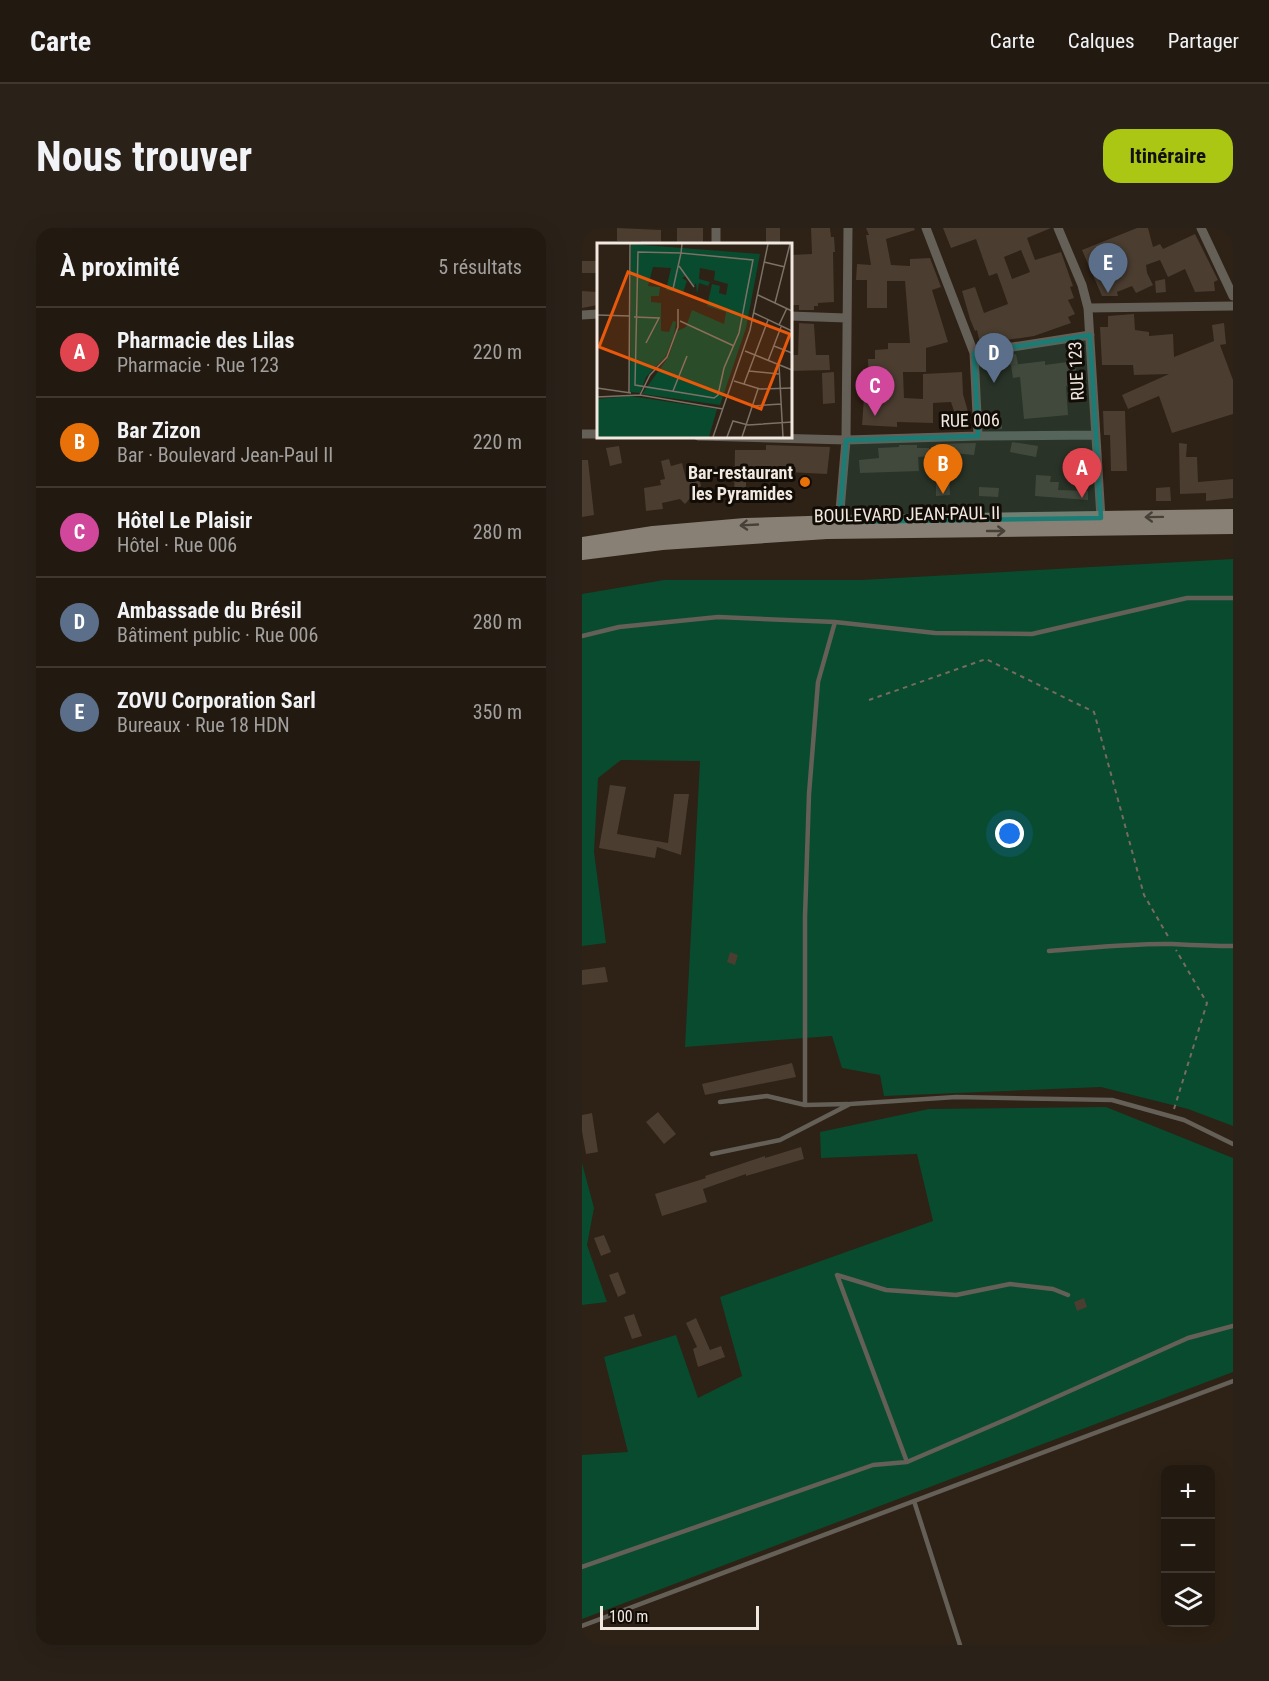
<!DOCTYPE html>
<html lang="fr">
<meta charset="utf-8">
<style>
:root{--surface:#221910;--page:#2a2219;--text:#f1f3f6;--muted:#a2a09f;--line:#3f3830;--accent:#abc613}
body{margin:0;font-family:"Roboto Condensed",sans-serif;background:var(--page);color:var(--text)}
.controls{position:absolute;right:18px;bottom:18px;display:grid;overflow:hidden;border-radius:12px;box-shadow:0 6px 24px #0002}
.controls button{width:54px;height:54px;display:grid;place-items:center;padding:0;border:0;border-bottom:2px solid var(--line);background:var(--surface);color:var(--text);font:30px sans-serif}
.scale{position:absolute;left:18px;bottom:15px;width:159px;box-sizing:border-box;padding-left:6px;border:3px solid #f1e8e0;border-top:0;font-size:16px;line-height:21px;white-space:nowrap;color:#f1e8e0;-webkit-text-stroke:4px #120c07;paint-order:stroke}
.you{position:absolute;left:428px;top:606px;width:21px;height:21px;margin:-15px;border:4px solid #fff;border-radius:50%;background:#1a73e8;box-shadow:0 0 0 9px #1a73e833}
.badge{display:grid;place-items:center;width:39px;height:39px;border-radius:50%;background:var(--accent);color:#fff;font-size:20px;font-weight:700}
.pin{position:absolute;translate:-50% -50px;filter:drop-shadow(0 2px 3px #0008)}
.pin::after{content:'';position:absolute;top:32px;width:21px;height:18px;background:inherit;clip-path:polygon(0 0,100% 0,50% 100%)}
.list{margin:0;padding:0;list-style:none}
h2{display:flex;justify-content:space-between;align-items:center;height:78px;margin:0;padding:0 24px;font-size:26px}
h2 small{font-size:20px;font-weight:400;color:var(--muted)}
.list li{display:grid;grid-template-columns:39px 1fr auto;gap:18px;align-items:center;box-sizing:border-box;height:90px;padding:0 24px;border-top:2px solid var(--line)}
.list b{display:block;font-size:22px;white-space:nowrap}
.list p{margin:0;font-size:20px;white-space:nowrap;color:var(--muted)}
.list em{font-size:20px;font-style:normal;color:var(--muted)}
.icon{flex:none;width:33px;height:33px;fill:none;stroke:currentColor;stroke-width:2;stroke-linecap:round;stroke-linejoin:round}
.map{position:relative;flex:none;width:651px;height:1417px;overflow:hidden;border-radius:18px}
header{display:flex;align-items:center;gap:36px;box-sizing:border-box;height:84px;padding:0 30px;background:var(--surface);border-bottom:2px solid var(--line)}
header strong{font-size:28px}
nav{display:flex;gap:33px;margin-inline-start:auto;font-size:21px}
.intro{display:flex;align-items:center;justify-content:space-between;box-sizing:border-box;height:144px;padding:0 36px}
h1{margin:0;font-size:42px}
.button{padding:15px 27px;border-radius:18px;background:var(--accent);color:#111;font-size:21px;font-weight:700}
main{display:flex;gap:36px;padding:0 36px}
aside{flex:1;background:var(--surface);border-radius:18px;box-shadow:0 6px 24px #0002}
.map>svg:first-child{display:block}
.green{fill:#094b2e}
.building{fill:#4b3d30;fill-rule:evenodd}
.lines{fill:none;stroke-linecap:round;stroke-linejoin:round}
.path{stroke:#776b60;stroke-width:2;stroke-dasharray:4.5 4.5;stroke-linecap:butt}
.service{stroke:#645f57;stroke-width:4.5}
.minor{stroke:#645f57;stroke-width:9}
.secondary{stroke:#888074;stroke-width:14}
.oneway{stroke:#474038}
.marked{fill:#1a7c74;fill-opacity:0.2;stroke:#1a7c74;stroke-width:4.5;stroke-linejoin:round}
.food-dot{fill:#e8710a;stroke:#120c07;stroke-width:2}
.labels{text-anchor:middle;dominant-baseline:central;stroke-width:6;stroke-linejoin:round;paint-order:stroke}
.street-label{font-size:18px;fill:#f1e8e0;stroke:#120c07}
.poi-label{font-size:18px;font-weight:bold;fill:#f1e8e0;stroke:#120c07;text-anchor:end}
.inset-road{fill:none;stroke:#7c7166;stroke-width:1.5}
.view{fill:#e8590c;fill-opacity:0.15;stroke:#e8590c;stroke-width:3}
.inset-edge{fill:none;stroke:#f1e8e0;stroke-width:3}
</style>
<header>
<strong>Carte</strong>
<nav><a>Carte</a><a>Calques</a><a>Partager</a></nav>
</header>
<div class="intro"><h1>Nous trouver</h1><a class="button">Itinéraire</a></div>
<main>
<aside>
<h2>À proximité<small>5 résultats</small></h2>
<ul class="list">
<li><span class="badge" style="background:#e0444e">A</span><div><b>Pharmacie des Lilas</b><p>Pharmacie · Rue 123</p></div><em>220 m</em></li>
<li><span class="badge" style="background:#e8710a">B</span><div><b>Bar Zizon</b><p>Bar · Boulevard Jean-Paul II</p></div><em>220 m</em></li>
<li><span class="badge" style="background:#d1479c">C</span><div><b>Hôtel Le Plaisir</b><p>Hôtel · Rue 006</p></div><em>280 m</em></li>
<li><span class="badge" style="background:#5c6f8a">D</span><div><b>Ambassade du Brésil</b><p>Bâtiment public · Rue 006</p></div><em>280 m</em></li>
<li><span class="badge" style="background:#5c6f8a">E</span><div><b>ZOVU Corporation Sarl</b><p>Bureaux · Rue 18 HDN</p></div><em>350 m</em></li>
</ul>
</aside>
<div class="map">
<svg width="651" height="1417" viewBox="0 0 651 1417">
<rect width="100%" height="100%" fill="#2e2115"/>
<path class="green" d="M651,331V898L606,881L519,859L302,868L298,847L260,840L250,808L103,819L118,533L39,532L16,550L12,624L24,715L0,718V366L82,352H279Z
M524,879L651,930V1144L0,1391V1227L46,1224L22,1129L94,1107L116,1170L160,1148L138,1069L351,993L335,926L239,930L238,904L347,881Z
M0,935L12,980L5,1017L25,1074L0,1077Z"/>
<path class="building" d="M35,0L79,2V16H59V13H35Z
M95,0H121V15H95Z
M184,0H198V16H184Z
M229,0H248L249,9H252L253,24H251L252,74L236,75V78H232V82H217V77H208V27L230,26Z
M284,0H332L333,2L304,11L309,37L328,38V31L348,30L359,59L350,62L366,114L344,120V144H321L322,170L341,171V146L380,144L381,166L388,191L376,195L369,174L351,175V195L315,194V199L280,197L282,169H287L286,131H293V122L306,121V115H328L323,53H305V80H285V52H274L275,36L289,37L284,7H287Z
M361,0H469L445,10L453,32L479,24L491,58L488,59L492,70L486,72L493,86L486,89L489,95L452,108L398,116L395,102L393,103L388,91L380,63L393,59L402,85L426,76L415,45L407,48L394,11L369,20ZM439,22L448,44L430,51L422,29Z
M555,0H566L571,19L578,16L581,21L613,6L636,52L632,54L633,63L613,64L603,41L586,49L578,32L564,37L565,45L571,57L554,65L550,58L535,64L536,68H520L500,22Z
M0,33H16V45H0Z
M583,51L584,64L574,65L573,53Z
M0,63L16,64V77L0,80Z
M552,86L553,102L567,104V108L591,106L592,129L632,113L630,97L642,95L644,116L638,117L651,152V186L590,205L577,168L546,181L540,167L587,146L552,147L551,137H520L518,99H526V88Z
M217,95L232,96L234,127H247L248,142L208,143V127H216Z
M434,126L436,136L419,138L417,128Z
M463,133V137L493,133L496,156L484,158L486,187L442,191L438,149L431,150L429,137Z
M252,144L253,175L241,176L240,145Z
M521,183H543L545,243H529L528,207H522Z
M412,192H420V201H412Z
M430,214L456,218L454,229L428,224Z
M394,215L392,227L371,225V219L354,220V216Z
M597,215L605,216L604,229H615L616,254L651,251V270L624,273V265L598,266Z
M184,217L248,219L245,246L164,242V261H161V273L152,274L153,222H184Z
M317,217H335V220H347L348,228L336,229L337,243L278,245L277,232L297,230L296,220L317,219Z
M37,218L40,235L28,238L24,220Z
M87,231L89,238L100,235L104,251L117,248L119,258L103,276L98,271L80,275L81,281L64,283L62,260L79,257L78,252L83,251L79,233Z
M0,232H6L12,287L0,289Z
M354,240H367L368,267L354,268Z
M454,247L469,248L468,254H477L476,262L506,263V272L453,268Z
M397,259L417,260L416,269L397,268Z
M588,259L589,273H574V260Z
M28,557L44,559L35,606L86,615L92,566H107L99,627L75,619L73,630L17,620Z
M148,724L156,727L153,737L145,734Z
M23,739L26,754L0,757V742Z
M210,835L214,849L123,867L120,856Z
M76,884L94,906L82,916L64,894Z
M10,885L16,924L4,926L0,903V887Z
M219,919L222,931L164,948V946L121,961L125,974L80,988L73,966L124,950L123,948L183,928V930Z
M22,1007L29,1024L19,1028L12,1010Z
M36,1044L44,1065L36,1069L27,1047Z
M502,1070L505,1079L495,1083L492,1074Z
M52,1086L60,1108L50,1111L42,1089Z
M114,1090L128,1122L139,1118L143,1129L116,1139L111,1121L115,1119L104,1095Z"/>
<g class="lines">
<path class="path" d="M287,472L404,431L512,484L562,667L587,710
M592,881L625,775L594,722"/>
<path class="service" d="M0,408L37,399L136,389L253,394L353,405L450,406L605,370H651
M467,723C508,720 549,715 590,716C610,717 630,718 651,718
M138,874L185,868L223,877L266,876
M223,877V689L227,566L236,454L253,394
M130,926L198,912L268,876L374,869L530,872L602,892L651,916
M325,1234L255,1047L304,1062L374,1067L428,1056L471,1061L486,1067
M332,1273L378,1417
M0,1339L291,1237L325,1234L432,1188L606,1110L651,1098
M0,1398C216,1315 434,1236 651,1153"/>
<path class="minor" d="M344,0L392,125L396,208
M476,0L500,57L506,80L519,290
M619,0L651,68
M134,16V0
M506,80L651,78
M0,87L16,86
M208,88L264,90
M392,125L508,107
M0,206H16
M116,208L264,212L396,208L514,207
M257,294L264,212L266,0"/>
<path class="secondary" d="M0,316L71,305L163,297L257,294L651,288
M0,325L80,315L245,304L651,299"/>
</g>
<defs><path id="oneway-shaft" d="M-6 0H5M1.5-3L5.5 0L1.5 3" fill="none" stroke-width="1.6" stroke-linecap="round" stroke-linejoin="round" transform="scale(1.5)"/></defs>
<g class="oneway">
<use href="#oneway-shaft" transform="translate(572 289) rotate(179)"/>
<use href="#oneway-shaft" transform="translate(167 297) rotate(177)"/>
<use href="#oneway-shaft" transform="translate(414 303)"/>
</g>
<path class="marked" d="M508,107L519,290L257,294L264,212L396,208L392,125Z"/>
<circle class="food-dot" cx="223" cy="254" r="6"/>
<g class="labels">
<g class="street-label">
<text transform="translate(494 143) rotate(-93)">RUE 123</text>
<text transform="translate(388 192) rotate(-1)">RUE 006</text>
<text transform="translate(325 286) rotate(-1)">BOULEVARD JEAN-PAUL II</text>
</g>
<g class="poi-label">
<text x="211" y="244">Bar-restaurant<tspan x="211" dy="21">les Pyramides</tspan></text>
</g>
</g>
<g transform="translate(15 15)">
<rect width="195" height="195" fill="#2e2115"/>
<path d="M34,1L163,11L149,85L123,162L45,151L72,113L80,88L89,84L95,67L127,81L129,69L110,63L115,41L123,43L122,50L129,52L131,41L117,37L118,28L103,25L102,36L113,39L111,43L102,40L100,51L99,40L97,43L89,33L85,35L90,38L86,50L69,47L74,25L56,24L51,43L63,44L62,53H54V59L64,60V88L72,89L76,78L79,79L77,92L69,113L49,134L43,150L33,149ZM33,153L120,166L112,194H0V156Z" fill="#094b2e"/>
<path class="inset-road" d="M167,19L188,24M82,23L97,44M76,46L84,10L156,17L142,90L127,125L121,152L117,155L38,142L41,9L84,10L85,1M161,52L195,68M178,60L193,1M157,70L195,88M0,72L33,73M37,74L62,75L49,100M83,78L137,103M182,82L190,65M177,103L195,110M148,108L195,127M171,118L184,84M182,122L186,194M152,128L182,131M137,138L163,146L195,145M147,141L171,77M0,145L34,150M76,148L90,113M32,149L33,1M43,152L53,132L70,114L81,84V66M0,154L43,152L126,166M156,163L184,161M116,194L153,87L171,1M130,194L136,178L151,182L195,179M145,194L161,146"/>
<path class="view" d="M31,29L193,91L164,166L2,104Z"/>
<rect width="195" height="195" class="inset-edge"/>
</g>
</svg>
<div class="controls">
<button>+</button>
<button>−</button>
<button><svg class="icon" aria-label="layers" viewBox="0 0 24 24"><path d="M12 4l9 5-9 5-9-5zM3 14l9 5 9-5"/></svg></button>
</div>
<div class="scale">100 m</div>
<div class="you"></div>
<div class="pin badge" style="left:500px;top:270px;background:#e0444e">A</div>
<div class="pin badge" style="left:361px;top:266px;background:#e8710a">B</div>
<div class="pin badge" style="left:293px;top:188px;background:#d1479c">C</div>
<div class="pin badge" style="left:412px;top:155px;background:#5c6f8a">D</div>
<div class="pin badge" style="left:526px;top:65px;background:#5c6f8a">E</div>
</div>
</main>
